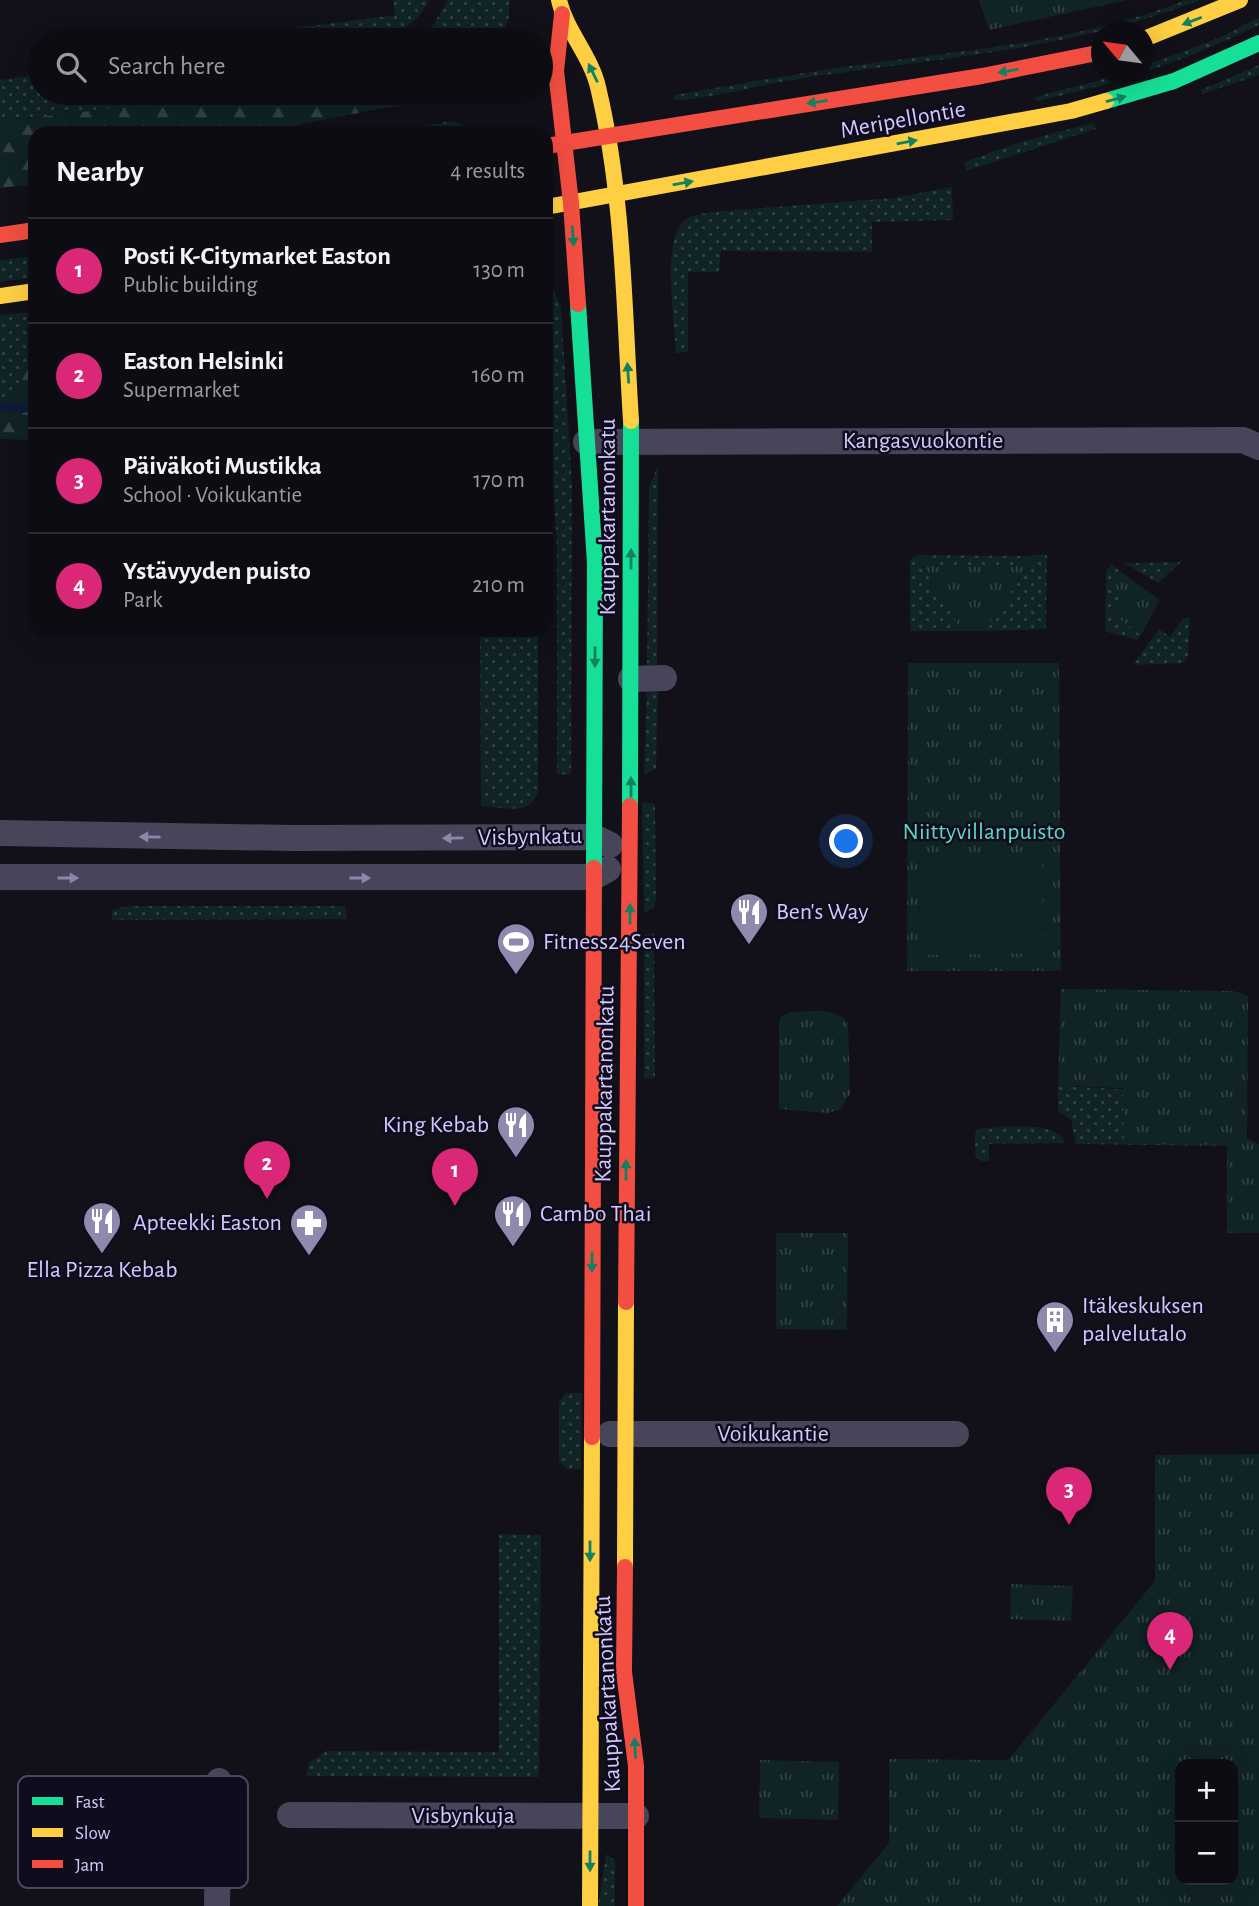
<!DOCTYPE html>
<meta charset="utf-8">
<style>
:root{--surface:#0e0c13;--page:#17151c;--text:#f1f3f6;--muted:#9b9ba0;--line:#2e2c33;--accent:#db2777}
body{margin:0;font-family:"Alegreya Sans",sans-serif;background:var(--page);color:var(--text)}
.controls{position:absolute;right:21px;bottom:21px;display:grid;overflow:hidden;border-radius:14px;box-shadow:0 7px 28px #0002}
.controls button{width:63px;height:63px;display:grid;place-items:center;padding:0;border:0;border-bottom:2px solid var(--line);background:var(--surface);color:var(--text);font:35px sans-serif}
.compass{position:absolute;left:1091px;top:21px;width:63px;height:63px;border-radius:50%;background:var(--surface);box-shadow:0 7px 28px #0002;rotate:299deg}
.you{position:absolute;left:847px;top:842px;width:24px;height:24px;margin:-18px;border:5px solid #fff;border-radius:50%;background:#1a73e8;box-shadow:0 0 0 10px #1a73e833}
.badge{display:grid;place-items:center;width:46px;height:46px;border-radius:50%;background:var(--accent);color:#fff;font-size:23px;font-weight:700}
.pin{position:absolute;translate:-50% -58px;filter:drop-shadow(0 2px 4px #0008)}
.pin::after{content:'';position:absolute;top:37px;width:24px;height:21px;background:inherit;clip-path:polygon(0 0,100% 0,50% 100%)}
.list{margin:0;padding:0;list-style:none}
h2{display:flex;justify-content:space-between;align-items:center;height:91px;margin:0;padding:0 28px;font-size:30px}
h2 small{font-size:23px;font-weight:400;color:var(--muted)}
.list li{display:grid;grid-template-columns:46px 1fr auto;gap:21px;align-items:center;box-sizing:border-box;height:105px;padding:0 28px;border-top:2px solid var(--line)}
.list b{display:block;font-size:26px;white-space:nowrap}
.list p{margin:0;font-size:23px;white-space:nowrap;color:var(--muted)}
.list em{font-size:23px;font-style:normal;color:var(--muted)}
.icon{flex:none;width:38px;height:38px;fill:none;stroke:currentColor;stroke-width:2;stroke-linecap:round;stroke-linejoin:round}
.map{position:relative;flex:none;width:1259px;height:1906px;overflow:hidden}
.search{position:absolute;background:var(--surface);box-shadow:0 7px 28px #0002;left:28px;top:28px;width:525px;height:77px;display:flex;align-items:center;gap:18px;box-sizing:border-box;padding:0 24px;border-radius:38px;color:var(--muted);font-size:26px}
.panel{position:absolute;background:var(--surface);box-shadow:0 7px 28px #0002;left:28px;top:126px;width:525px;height:511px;border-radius:21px}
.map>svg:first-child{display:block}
.grass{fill:url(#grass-dots)}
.forest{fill:url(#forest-firs)}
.park{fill:url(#park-tufts);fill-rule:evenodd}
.garden{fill:#102325}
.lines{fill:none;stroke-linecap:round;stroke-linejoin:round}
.stream{stroke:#0d1b39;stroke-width:9}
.street{stroke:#47455a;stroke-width:26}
.fast{stroke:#16e098;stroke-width:16}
.slow{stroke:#ffcf43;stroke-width:16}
.jam{stroke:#f24e42;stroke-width:16}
.oneway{fill:#138161}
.oneway2{fill:#8c88ac}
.labels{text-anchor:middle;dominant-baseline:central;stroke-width:5;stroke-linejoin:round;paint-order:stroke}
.street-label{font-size:24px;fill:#d2cafd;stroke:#100c1d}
.park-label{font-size:24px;fill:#59dac0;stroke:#100c1d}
.poi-label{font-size:24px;fill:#d2cafd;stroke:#100c1d;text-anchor:start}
.key{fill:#100c1d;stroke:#4a4560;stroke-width:2}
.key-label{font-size:19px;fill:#d2cafd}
</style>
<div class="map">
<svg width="1259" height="1906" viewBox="0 0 1259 1906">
<defs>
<pattern id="grass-dots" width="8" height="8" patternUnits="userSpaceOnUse" patternTransform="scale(1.75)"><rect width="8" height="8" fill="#102325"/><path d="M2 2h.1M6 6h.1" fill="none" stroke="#324246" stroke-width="1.8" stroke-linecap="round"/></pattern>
<pattern id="forest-firs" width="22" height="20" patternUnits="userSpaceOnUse" patternTransform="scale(1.75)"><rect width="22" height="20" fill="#102325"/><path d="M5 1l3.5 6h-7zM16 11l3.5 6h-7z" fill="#324246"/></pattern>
<pattern id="park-tufts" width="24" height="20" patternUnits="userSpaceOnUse" patternTransform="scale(1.75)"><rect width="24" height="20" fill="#102325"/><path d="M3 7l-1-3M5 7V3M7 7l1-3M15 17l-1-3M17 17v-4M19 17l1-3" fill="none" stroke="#324246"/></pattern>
</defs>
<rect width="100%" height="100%" fill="#121019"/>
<path class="grass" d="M393,0H429C404,57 318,40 267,40L265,32L395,15Z
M448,0H509V17L500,40H415L429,32Z
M1186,0H1200C1065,53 928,58 786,81C764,84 686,104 672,99L675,95C743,83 811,71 880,62C985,48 1087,39 1186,0Z
M1259,17V25C1187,60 1115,85 1036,101L1035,97L1123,74H1144V66L1219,38Z
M1259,65V75L1202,94L1201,90Z
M40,74V93H234L0,122V80Z
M453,121L466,127L468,133H375Z
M1093,123L1096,129L966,171L964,162L1020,142Z
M952,187L953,220L872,222V252L721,251L719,272H688V352L676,353C675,325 661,239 684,221C690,215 702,214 710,212L894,198Z
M35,256V277L0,282V260Z
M546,272L561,307L572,485L571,775L557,774V549L546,356Z
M35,312V356L28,357L15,397L0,411V315Z
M658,465L657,668H647L649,488Z
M915,555L962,631H910V560Z
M925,555L1023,556L1017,567H933Z
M1036,555H1047L1046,629L984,631Z
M1181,562L1158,583L1124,563Z
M1112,564L1119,570L1109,586L1123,597L1112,613L1141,635L1137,640L1105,631L1106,571Z
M1183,618H1190L1188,655L1184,663L1133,665L1159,629L1170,637Z
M480,630H538V791C531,817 503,807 481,806Z
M647,690H658L656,769L644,774Z
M642,802L655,804L656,899L653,908L644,913Z
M128,906H345L347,919L112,920V910Z
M654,933L655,1078L644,1079V935Z
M1058,1086L1234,1095L1227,1146L1076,1144L1071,1120L1058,1111Z
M980,1128C1003,1128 1056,1119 1065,1143L989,1144V1161H981L975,1156V1133Z
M565,1393H582L581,1469H567L559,1462V1402Z
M499,1534L541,1535L539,1777L306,1776L309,1763L326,1751L499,1752Z
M606,1854L615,1861V1906H598Z"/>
<path class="forest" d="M234,93H447L446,96L255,133H35V184L0,188V122Z
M35,356V440L0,439V411L15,397L28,357Z"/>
<path class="park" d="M979,0H1127L989,30Z
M915,555H925L933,567H1016L1023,556L1036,555L984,631H962Z
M1119,570L1160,600L1141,635L1112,613L1123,597L1108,586Z
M908,663H1059L1061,971H907Z
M1061,989L1234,991L1248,996L1247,1138L1259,1144V1233H1227V1145L1124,1144L1123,1088L1058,1086Z
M790,1012C810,1012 835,1006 848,1023L850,1094L841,1109L828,1113L779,1109V1024L781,1016Z
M776,1233H848L847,1330L776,1329Z
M1259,1454V1906H837L889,1843V1759L1008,1760L1155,1581V1455ZM1180,1764H1233V1880H1180Z
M1011,1584L1073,1586L1071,1621L1010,1619Z
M760,1760L839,1762L838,1820L759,1818Z"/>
<path class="garden" d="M1042,853L1043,953L920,955L919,854Z"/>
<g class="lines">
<path class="stream" d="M0,407L35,408"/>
<path class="street" d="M586,442L1243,440L1259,447
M631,679L664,678
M0,833L292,838L594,837L610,845
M0,877H594L608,869
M610,1434H956
M290,1815L636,1816
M217,1906L219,1781"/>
<path class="fast" d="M1106,101L1174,81L1259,43
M578,304L595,563L594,868
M630,806L631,421"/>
<path class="slow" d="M559,0C566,31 591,56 598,87C624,196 624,310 631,421
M1144,39L1240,0
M546,207L1071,111L1106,101
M0,296L35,291
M625,1567L626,1302
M590,1906L592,1437"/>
<path class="jam" d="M562,14L556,71L571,203L578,304
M546,146L982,76L1102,52
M0,235L35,230
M626,1302L630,806
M592,1437L594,868
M625,1567L624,1672L636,1766V1906"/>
</g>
<defs><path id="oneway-solid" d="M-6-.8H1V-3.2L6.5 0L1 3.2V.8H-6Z" transform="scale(1.75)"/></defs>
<g class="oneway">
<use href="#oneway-solid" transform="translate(1192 21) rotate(159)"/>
<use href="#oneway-solid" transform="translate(1008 71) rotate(170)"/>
<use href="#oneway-solid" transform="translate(593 73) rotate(-116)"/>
<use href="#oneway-solid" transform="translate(1116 99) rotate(-15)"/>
<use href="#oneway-solid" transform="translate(817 102) rotate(171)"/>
<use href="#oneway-solid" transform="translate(907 142) rotate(-10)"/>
<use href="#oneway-solid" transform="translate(683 183) rotate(-10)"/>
<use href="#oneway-solid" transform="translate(573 236) rotate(86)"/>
<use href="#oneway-solid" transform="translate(628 373) rotate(-94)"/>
<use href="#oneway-solid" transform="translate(631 559) rotate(-90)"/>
<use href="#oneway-solid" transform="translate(595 657) rotate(90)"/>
<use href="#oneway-solid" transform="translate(631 787) rotate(-90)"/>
<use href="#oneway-solid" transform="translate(630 914) rotate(-90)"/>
<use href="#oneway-solid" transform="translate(626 1170) rotate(-90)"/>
<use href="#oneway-solid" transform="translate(592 1262) rotate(90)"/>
<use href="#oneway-solid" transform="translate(590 1551) rotate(90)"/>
<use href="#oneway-solid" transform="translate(635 1748) rotate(-93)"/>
<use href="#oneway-solid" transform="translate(590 1861) rotate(90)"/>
</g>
<g class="oneway2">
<use href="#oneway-solid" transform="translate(150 837) rotate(-179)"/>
<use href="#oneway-solid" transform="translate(453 838) rotate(179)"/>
<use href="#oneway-solid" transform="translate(68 878)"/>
<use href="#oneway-solid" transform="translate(360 878)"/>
</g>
<defs>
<symbol id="restaurant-pin" viewBox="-11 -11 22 30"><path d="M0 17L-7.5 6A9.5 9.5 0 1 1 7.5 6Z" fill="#8f89ad" stroke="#100c1d"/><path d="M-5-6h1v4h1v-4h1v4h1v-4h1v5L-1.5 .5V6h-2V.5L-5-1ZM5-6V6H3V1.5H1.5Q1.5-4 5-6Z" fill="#fff"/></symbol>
<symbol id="stadium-pin" viewBox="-11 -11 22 30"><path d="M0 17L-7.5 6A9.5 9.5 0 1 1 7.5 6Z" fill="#8f89ad" stroke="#100c1d"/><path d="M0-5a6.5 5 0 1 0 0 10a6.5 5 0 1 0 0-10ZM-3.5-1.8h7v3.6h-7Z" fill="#fff"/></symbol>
<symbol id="pharmacy-pin" viewBox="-11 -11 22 30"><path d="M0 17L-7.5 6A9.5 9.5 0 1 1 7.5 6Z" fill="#8f89ad" stroke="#100c1d"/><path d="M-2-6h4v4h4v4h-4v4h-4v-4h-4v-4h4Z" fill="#fff"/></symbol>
<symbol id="building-pin" viewBox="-11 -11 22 30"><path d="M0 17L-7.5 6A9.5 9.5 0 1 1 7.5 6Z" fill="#8f89ad" stroke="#100c1d"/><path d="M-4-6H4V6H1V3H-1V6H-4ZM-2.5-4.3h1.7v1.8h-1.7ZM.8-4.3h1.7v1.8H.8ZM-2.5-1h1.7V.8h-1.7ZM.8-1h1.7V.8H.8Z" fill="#fff"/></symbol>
</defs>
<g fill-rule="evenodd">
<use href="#restaurant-pin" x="727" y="890" width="44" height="60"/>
<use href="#stadium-pin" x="494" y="920" width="44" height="60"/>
<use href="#restaurant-pin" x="494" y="1103" width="44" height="60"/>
<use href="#restaurant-pin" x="491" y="1192" width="44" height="60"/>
<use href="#restaurant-pin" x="80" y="1199" width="44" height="60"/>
<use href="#pharmacy-pin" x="287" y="1201" width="44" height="60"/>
<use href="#building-pin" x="1033" y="1298" width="44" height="60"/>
</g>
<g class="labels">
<g class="street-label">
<text transform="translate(903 120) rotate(-10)">Meripellontie</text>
<text x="923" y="441">Kangasvuokontie</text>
<text transform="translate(608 517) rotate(-90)">Kauppakartanonkatu</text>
<text transform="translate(530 837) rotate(-1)">Visbynkatu</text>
<text transform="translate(605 1084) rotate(-89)">Kauppakartanonkatu</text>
<text x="773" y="1434">Voikukantie</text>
<text transform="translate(608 1694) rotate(-93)">Kauppakartanonkatu</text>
<text x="463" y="1816">Visbynkuja</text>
</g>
<g class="park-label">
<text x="984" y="832">Niittyvillanpuisto</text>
</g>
<g class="poi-label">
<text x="776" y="912">Ben's Way</text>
<text x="543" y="942">Fitness24Seven</text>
<text x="489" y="1125" text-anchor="end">King Kebab</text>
<text x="540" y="1214">Cambo Thai</text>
<text x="282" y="1223" text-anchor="end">Apteekki Easton</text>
<text x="102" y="1270" text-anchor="middle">Ella Pizza Kebab</text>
<text x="1082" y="1306">Itäkeskuksen<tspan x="1082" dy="28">palvelutalo</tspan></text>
</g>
</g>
<rect x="18" y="1776" width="230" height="112" rx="10" class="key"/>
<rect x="32" y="1797" width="31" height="8" fill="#16e098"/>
<rect x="32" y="1828" width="31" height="9" fill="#ffcf43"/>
<rect x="32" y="1860" width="31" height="8" fill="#f24e42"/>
<g class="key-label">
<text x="75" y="1808">Fast</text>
<text x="75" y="1839">Slow</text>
<text x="75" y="1871">Jam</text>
</g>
</svg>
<div class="controls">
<button>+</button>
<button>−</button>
</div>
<svg class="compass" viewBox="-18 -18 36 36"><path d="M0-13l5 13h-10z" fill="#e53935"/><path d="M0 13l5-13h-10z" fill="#9b9ba0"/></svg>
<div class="you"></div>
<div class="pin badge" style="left:455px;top:1206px">1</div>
<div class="pin badge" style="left:267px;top:1199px">2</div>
<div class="pin badge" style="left:1069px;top:1525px">3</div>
<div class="pin badge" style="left:1170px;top:1670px">4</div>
<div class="search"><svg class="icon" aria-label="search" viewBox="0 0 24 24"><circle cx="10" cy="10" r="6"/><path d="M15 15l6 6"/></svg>Search here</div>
<section class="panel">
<h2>Nearby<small>4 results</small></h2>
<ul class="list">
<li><span class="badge">1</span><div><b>Posti K-Citymarket Easton</b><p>Public building</p></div><em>130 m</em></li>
<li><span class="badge">2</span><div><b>Easton Helsinki</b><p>Supermarket</p></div><em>160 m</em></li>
<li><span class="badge">3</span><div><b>Päiväkoti Mustikka</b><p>School · Voikukantie</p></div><em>170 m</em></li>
<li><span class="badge">4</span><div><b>Ystävyyden puisto</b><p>Park</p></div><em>210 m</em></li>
</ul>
</section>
</div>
